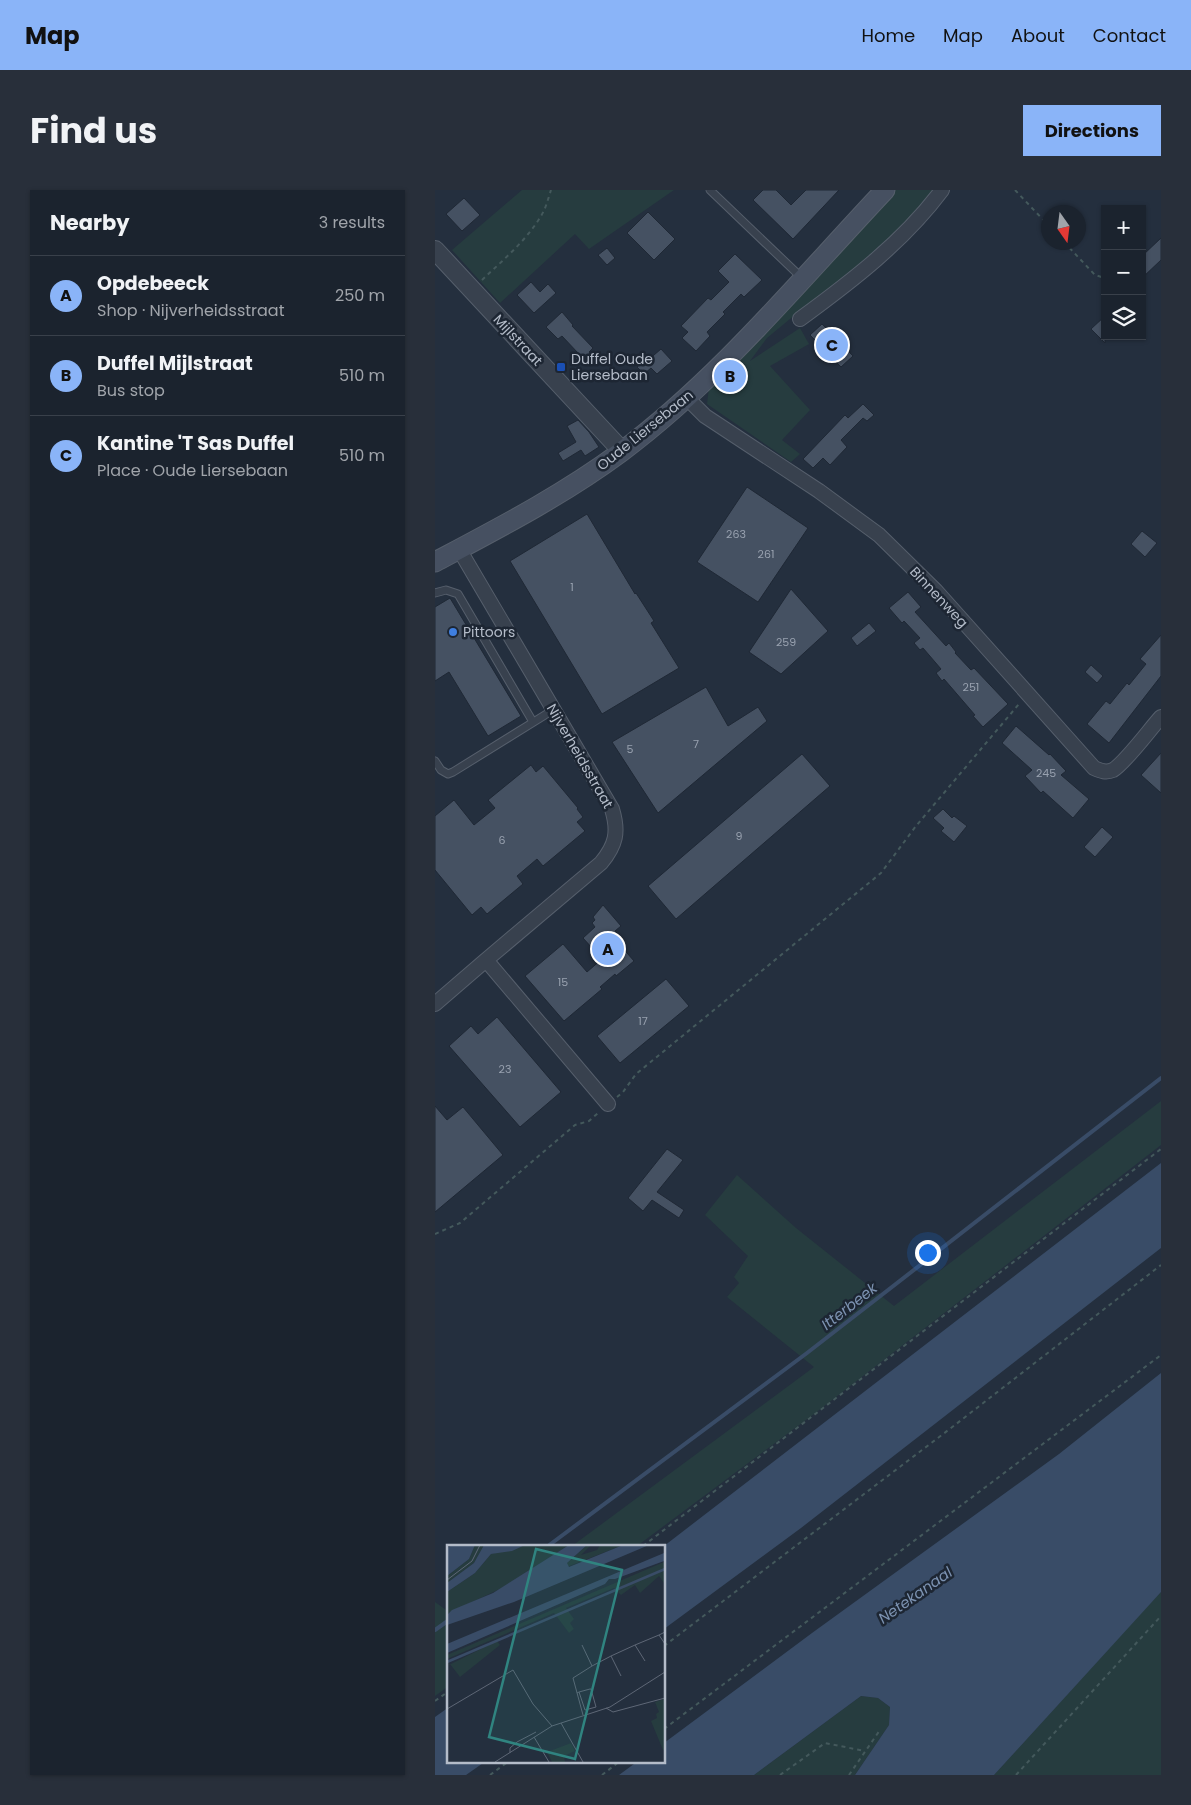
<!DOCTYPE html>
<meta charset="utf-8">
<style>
:root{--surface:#1b232e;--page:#282f3a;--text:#f1f3f6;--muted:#a0a4aa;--line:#39404a;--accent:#8ab4f8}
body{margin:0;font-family:Poppins,sans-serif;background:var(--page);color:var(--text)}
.controls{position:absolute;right:15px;top:15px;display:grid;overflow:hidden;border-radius:0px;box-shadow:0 1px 4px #0004}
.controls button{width:45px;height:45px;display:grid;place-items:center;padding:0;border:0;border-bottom:1px solid var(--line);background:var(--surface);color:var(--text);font:25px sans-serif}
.compass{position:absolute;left:606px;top:15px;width:45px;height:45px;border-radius:50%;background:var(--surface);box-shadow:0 1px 4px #0004;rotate:166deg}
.you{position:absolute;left:492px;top:1062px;width:18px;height:18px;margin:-12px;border:4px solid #fff;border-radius:50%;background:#1a73e8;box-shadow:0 0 0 8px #1a73e833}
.badge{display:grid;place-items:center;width:32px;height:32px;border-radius:50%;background:var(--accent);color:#111;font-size:16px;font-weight:700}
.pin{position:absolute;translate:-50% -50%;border:2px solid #fff;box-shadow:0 1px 5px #0006}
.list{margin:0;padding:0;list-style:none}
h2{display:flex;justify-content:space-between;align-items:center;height:65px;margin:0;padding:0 20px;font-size:21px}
h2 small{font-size:16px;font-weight:400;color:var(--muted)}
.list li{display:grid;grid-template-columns:32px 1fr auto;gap:15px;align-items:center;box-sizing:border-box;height:80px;padding:0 20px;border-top:1px solid var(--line)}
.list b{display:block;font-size:19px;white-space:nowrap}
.list p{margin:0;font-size:16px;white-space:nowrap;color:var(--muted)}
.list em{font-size:16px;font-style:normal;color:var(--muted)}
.icon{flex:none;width:28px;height:28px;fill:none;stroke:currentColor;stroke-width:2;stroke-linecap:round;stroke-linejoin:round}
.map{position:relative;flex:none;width:726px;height:1585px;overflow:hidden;border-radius:0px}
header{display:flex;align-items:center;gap:30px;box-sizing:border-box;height:70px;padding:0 25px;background:var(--accent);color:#111}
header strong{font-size:24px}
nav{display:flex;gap:28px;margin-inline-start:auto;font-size:18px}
.intro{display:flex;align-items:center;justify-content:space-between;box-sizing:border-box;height:120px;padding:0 30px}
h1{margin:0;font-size:35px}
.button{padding:12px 22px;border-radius:0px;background:var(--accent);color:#111;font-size:18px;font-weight:700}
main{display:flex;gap:30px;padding:0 30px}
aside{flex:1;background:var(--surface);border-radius:0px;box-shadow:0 1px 4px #0004}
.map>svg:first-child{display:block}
.green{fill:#263c3f}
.water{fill:#394c67}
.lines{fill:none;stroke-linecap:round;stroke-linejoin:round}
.stream{stroke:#394c67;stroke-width:4}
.building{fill:#455162;stroke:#1f2835}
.service-casing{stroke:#565f6c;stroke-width:9}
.minor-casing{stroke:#565f6c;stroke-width:16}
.tertiary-casing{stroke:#565f6c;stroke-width:20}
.secondary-casing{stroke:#565f6c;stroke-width:21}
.path{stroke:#44595c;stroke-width:2;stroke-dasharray:4 4;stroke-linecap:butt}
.service{stroke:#38414e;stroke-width:7}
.minor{stroke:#38414e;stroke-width:14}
.tertiary{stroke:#38414e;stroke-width:18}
.secondary{stroke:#465061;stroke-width:19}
.transit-dot{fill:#1a4fb4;stroke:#1d2633;stroke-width:2}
.shop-dot{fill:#3f7fe0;stroke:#1d2633;stroke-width:2}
.labels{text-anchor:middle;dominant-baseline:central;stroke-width:5;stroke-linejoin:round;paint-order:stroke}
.number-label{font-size:11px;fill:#98a1af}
.street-label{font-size:14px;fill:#b4bcc9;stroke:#1d2633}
.poi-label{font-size:14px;fill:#b4bcc9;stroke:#1d2633;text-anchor:start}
.water-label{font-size:15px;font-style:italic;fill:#7c92b1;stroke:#1d2633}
.inset-river{fill:none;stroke:#394c67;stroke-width:2.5}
.inset-road{fill:none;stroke:#5e6776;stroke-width:1}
.view{fill:#308480;fill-opacity:0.15;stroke:#308480;stroke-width:2.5}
.inset-edge{fill:none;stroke:#b4bcc9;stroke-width:2.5}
</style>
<header>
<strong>Map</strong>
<nav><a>Home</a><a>Map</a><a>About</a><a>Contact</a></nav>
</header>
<div class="intro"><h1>Find us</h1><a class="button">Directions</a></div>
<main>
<aside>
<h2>Nearby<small>3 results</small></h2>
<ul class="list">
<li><span class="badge">A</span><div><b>Opdebeeck</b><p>Shop · Nijverheidsstraat</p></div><em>250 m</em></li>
<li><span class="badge">B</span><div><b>Duffel Mijlstraat</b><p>Bus stop</p></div><em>510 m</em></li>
<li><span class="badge">C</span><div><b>Kantine 'T Sas Duffel</b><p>Place · Oude Liersebaan</p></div><em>510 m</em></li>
</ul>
</aside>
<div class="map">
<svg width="726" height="1585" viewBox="0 0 726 1585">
<rect width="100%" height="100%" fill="#242f3e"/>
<path class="green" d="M87,0H239L154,59L140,44L65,113L17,60Z
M459,0H502L433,71L361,124L332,148L315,171L365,138L374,154L335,176L375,220L347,250L365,264L356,272L272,214L274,197Z
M726,911V955L379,1224L202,1356H137L379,1177L292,1107L304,1093L299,1087L313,1066L270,1025L302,985L361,1038L459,1116Z
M726,1402V1585H559L708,1421Z
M0,1412L14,1422V1496L0,1506Z
M426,1506L443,1508L455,1517L454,1535L420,1585H319Z"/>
<path class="water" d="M726,973V1058L366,1338L229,1439V1356Z
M726,1183V1402L559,1585H420L454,1535L455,1517L443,1508L426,1506L319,1585H184L203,1571H229V1553L377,1443L624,1264Z
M14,1517V1571H51L31,1585H0V1527Z"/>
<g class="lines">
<path class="stream" d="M113,1356L372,1163L726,888
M0,1440L14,1430"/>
</g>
<path class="building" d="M328,0H341L356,15L371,0H404L358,49L318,10Z
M29,8L45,25L27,41L11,24Z
M213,22L240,49L219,70L192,43Z
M726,48V70L707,88V66Z
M172,58L180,68L172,75L163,65Z
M300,64L327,90L309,107L306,104L288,122L290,124L272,142L275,146L261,161L247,148L253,142L246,136L273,108L276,110L294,92L283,81Z
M96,92L105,102L113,94L121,103L99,123L82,105Z
M127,122L138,135L137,136L158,158L154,162L157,166L147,175L139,167L143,163L127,146L123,149L111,137Z
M670,126V153L656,139Z
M387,134L418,166L406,177L375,145Z
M226,159L237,171L222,184L216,178L209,184L202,177L210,170L212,171Z
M428,214L439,225L432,231L428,228L406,250L412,257L395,275L388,268L378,278L368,269L410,225L413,228Z
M143,230L154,242L164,257L150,266L146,260L128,271L123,263L141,252L132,236Z
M312,297L373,338L323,412L262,372Z
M152,324L200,404L201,403L219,431L216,433L244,478L167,524L75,371Z
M707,341L722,353L710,367L696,354Z
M356,399L393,441L346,484L314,462Z
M473,402L486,417L480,422L511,456L514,453L521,462L520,463L536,480L539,478L573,514L548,537L538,526L540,525L509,489L507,491L501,483L506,479L488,458L485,460L479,453L485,448L469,431L467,433L454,418Z
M15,408L86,526L53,546L14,482L0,491V417Z
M434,433L441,441L422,456L416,448Z
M726,445V486L674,553L652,534L671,511L675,514L692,493L694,495L711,474L705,469Z
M656,475L668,486L662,493L650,482Z
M271,497L293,536L323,517L332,531L223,623L177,552Z
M581,536L614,565L615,564L631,581L626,585L654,609L638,628L608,601L606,603L590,586L597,580L567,553Z
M726,563V603L706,585Z
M367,564L395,596L241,729L213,696Z
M96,575L101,582L108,576L143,618L142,619L148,627L142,632L150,641L108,676L102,669L82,686L88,694L52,724L46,717L37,725L0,680V626L19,610L39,635L60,618L53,610Z
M508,619L517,628L519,626L532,636L519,652L506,641L509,638L498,628Z
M667,637L678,647L660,667L649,657Z
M168,715L186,736L180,741L183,745L179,748L199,771L181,786L180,784L165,797L167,799L129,831L90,786L128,754L152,782L167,769L148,748L160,737L157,733L160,730L158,727Z
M231,789L254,816L185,873L162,846Z
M62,827L126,902L85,937L14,856L36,836L43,844Z
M0,916L12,930L28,917L68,965L0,1022Z
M232,959L248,970L222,1002L249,1020L244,1028L217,1010L208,1021L193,1008Z"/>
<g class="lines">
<defs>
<path id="service" d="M275,0L367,88
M0,403L11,400L23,404L98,532
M0,571L6,580L13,584L18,582L118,520"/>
<path id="minor" d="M365,129C417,91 469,51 507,0
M252,208L270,226L384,301L444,345L501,401L659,578C666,581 671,583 678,580C690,573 715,539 726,527
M24,359L177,619C184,642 181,655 166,673L51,770
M0,814L51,770L173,914"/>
<path id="tertiary" d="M0,60L187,261"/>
<path id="secondary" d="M0,372C64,338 128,305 186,262C284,189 366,89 450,0"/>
</defs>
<use href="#service" class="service-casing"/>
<use href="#minor" class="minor-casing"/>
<use href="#tertiary" class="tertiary-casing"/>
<use href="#secondary" class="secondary-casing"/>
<path class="path" d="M580,0L614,36
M629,52L660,85L670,88
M47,90C68,70 91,51 106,26C111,18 113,9 116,0
M182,907L188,902L201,884L446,683L481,636L584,514
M0,1044L25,1033L140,935L154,931L163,923
M208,1356L726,959
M229,1456L516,1238L726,1075
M0,1511L14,1501
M229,1539L726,1165
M55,1585L74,1571
M167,1585L185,1571
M345,1585L390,1553L430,1561
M414,1585L445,1540
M581,1585L726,1426"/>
<use href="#service" class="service"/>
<use href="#minor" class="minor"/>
<use href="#tertiary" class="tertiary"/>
<use href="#secondary" class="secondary"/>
</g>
<rect class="transit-dot" x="121" y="172" width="10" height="10" rx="2.5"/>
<circle class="shop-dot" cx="18" cy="442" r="5"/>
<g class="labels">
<g class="number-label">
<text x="301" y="344">263</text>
<text x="331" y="364">261</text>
<text x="137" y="397">1</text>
<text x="351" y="452">259</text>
<text x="536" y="497">251</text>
<text x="261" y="554">7</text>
<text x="195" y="559">5</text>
<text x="611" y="583">245</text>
<text x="304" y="646">9</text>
<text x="67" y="650">6</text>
<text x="128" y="792">15</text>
<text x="208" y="831">17</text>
<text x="70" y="879">23</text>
</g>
<g class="street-label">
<text transform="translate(83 150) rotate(47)">Mijlstraat</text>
<text transform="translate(210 240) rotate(-39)">Oude Liersebaan</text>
<text transform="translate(504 407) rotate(47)">Binnenweg</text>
<text transform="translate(145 566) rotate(60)">Nijverheidsstraat</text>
</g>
<g class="poi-label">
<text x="136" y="169">Duffel Oude<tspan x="136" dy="16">Liersebaan</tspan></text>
<text x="28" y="442">Pittoors</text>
</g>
<g class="water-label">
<text transform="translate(414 1116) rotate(-38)">Itterbeek</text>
<text transform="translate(480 1405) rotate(-35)">Netekanaal</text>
</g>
</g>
<g transform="translate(12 1355)">
<rect width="218" height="218" fill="#242f3e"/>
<path d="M28,0H37L27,18L0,38V31L22,14ZM78,0H122L57,42L0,69V47L28,28L44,9ZM140,0H144L134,10L150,5L153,0H176L120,22V18ZM217,17V38L212,31L193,48L188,40L174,50L167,43L119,63L127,74L123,78L127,84L122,88L107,68L0,114V110ZM50,96L53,100L13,132L3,119L0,121ZM217,154L218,204L216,205L204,176L210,173L209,169L212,167L208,157ZM124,198L128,206L117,211L118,217H105L100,207Z" fill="#263c3f"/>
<path d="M5,0H28L22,14L0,31V3ZM37,0H78L65,6L44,9L28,28L0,47V38L27,18ZM122,0H140L120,18L122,22L176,0H202L67,57L0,80V70L5,65L46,48ZM217,8V16L168,34H162L158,39L0,108V99Z" fill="#394c67"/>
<path class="inset-river" d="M0,117L218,24"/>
<path class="inset-road" d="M0,35L25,16L33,0M218,87L212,90L218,99M135,100L145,121L164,111L174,131M164,111L188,100M198,116L188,100L212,90M130,148L132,147L143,144H144L149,162L138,165L132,147M159,163L166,167L218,153M0,164L66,125L86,159L105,181M136,170L126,133L145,121M114,178L136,217M87,192L102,217M63,208V203L70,197L89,187M48,217L105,181L163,162L218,127"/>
<path class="view" d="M89,4L175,25L128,214L42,192Z"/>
<rect width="218" height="218" class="inset-edge"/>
</g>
</svg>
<div class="controls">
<button>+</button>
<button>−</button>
<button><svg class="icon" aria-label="layers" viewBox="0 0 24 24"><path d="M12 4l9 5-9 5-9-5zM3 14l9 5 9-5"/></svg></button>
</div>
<svg class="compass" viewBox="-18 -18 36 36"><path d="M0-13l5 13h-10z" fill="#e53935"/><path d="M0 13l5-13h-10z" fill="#a0a4aa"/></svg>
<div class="you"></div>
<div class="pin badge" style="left:173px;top:759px">A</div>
<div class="pin badge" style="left:295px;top:186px">B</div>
<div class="pin badge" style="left:397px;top:155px">C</div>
</div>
</main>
